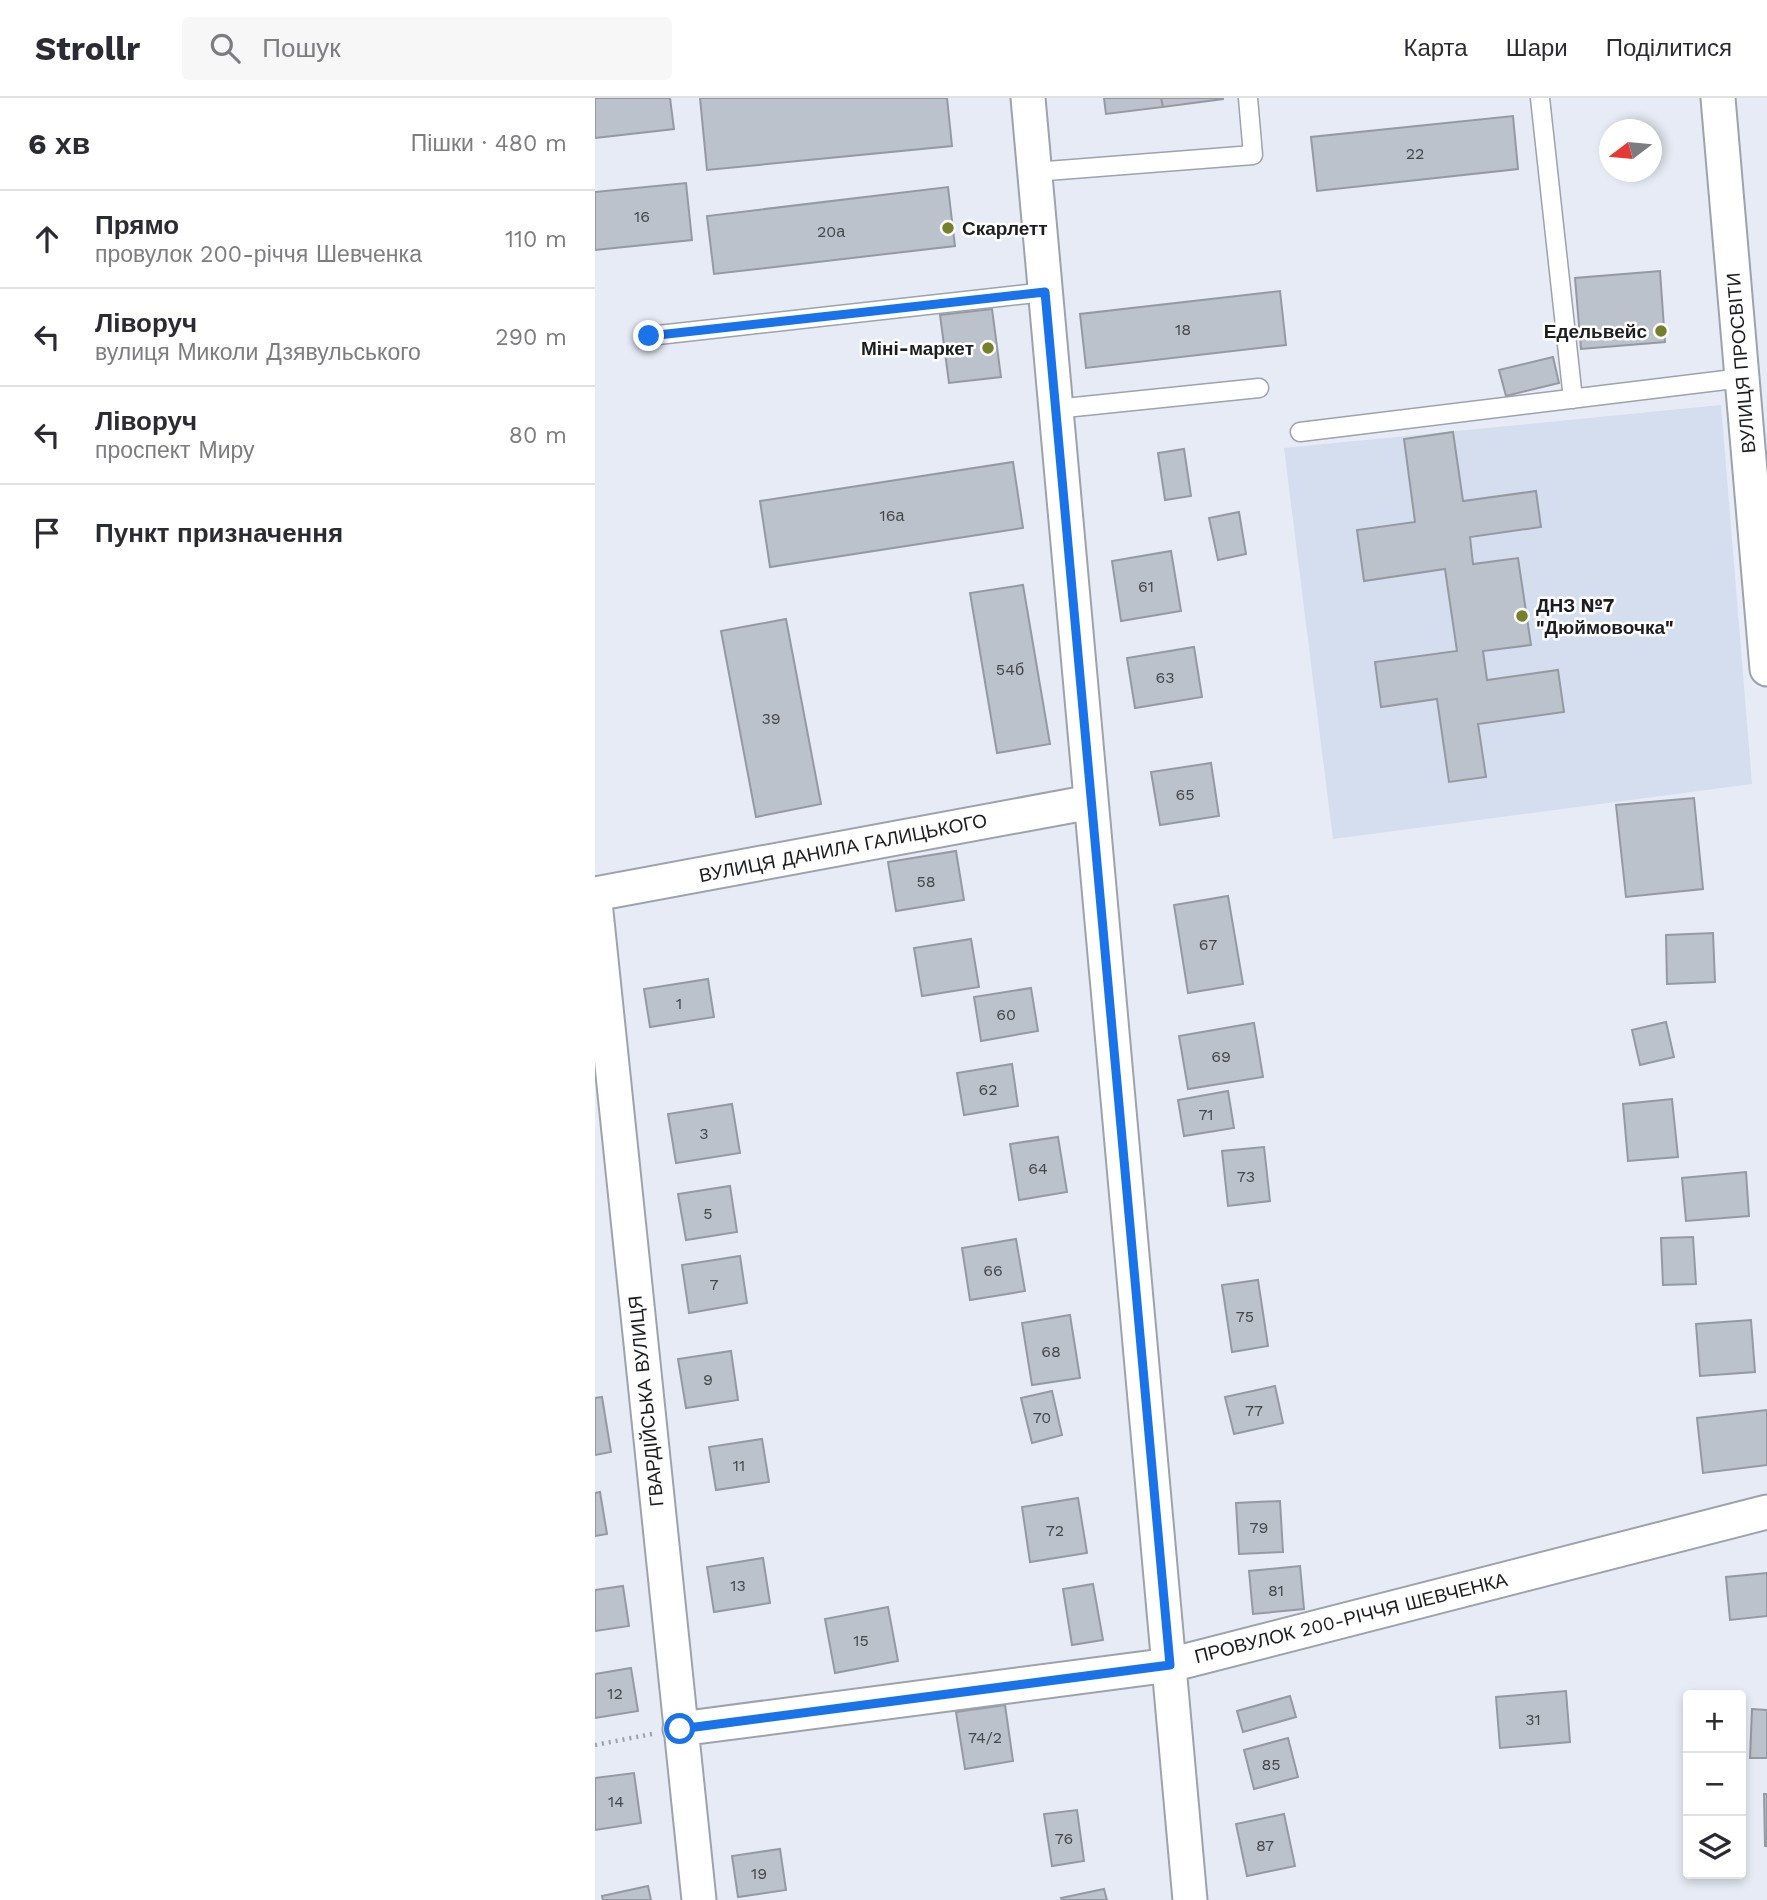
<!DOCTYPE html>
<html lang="uk">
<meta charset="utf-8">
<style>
:root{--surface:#fff;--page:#f7f7f7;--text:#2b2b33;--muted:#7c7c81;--line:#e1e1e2}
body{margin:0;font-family:"Work Sans",sans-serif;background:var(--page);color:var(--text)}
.controls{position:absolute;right:21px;bottom:21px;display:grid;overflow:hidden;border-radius:7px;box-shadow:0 4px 10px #0003}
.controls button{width:63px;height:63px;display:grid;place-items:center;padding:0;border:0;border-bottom:2px solid var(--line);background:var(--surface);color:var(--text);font:35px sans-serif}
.compass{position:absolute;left:1004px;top:21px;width:63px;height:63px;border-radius:50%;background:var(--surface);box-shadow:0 4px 10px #0003;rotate:254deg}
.stop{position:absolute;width:21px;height:21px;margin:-16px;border:5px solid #1a73e8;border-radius:50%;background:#fff}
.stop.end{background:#1a73e8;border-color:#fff;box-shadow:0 2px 7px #0008}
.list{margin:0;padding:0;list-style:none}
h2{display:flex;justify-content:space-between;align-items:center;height:91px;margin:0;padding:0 28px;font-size:30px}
h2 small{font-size:23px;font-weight:400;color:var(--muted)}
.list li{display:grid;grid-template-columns:46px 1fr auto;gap:21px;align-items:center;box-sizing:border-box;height:98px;padding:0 28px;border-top:2px solid var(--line)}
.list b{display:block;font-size:26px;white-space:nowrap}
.list p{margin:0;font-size:23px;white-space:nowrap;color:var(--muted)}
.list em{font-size:23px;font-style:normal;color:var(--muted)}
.icon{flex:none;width:38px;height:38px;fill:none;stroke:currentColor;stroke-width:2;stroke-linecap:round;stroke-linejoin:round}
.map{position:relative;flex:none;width:1172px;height:1802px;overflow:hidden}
header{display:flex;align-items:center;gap:42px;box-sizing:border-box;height:98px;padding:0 35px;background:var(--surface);border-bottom:2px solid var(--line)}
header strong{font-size:33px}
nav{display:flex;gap:38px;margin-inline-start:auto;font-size:24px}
.search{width:490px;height:63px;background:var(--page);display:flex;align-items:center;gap:18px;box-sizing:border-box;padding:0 24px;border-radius:7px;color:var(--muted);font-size:26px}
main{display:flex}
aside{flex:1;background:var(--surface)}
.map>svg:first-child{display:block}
.built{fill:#d5deee}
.building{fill:#bcc2cb;stroke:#9499a2;stroke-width:2}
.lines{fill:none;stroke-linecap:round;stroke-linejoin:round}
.service-casing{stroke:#9da2ab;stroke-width:21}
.minor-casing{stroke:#9da2ab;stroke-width:37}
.path{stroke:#9ca0a8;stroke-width:4.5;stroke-dasharray:2 5;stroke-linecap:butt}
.service{stroke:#fff;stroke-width:18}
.minor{stroke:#fff;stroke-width:33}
.route{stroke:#1a73e8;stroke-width:9}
.poi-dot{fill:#75802d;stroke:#fff;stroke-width:2.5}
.labels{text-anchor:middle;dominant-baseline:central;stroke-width:5;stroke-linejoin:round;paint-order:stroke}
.number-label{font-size:16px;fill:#43464b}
.poi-label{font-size:19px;font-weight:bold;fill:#1b1d20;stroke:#fff;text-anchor:start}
.street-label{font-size:19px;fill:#1b1d20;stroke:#fff}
</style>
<header>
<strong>Strollr</strong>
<div class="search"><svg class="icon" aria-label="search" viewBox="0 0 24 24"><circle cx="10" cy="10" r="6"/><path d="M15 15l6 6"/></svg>Пошук</div>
<nav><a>Карта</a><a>Шари</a><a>Поділитися</a></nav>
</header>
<main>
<aside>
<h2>6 хв<small>Пішки · 480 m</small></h2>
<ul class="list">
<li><svg class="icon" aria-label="ahead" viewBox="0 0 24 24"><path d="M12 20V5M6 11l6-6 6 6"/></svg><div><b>Прямо</b><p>провулок 200-річчя Шевченка</p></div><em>110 m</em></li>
<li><svg class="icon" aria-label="left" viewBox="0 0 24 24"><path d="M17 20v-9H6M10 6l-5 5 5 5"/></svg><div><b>Ліворуч</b><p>вулиця Миколи Дзявульського</p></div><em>290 m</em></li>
<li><svg class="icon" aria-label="left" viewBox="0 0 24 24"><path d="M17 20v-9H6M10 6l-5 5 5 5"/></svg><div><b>Ліворуч</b><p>проспект Миру</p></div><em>80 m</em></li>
<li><svg class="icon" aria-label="arrive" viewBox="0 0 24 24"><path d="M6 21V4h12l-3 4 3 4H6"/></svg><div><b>Пункт призначення</b></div></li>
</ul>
</aside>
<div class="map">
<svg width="1172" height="1802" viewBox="0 0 1172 1802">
<rect width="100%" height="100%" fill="#e6ebf5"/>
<path class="built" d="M1126,307L1157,686L738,741L689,350Z"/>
<path class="building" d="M0,0H75L79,31L0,40Z
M105,0H352L357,48L112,72Z
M509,0H566L568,9L511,16Z
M566,0H628V1L568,9Z
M918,18L923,71L722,93L716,39Z
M91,85L97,142L0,152V94Z
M353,89L360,148L119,176L112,118Z
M1065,173L1070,244L986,251L980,180Z
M685,193L691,247L491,270L485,216Z
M397,211L406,279L354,285L345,217Z
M958,259L964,285L911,298L904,272Z
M858,334L868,403L941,393L946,429L875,439L878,466L923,460L936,547L888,553L892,582L963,572L969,614L883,626L891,679L854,684L842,601L786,609L780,564L862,553L850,471L769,483L762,432L820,424L809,341Z
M589,351L596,398L570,402L563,355Z
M418,364L428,430L175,469L165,403Z
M644,414L651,456L623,462L614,420Z
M576,453L586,513L526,523L517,463Z
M428,487L455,646L402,655L375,495Z
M191,521L226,706L161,719L126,533Z
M599,549L607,599L540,610L532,560Z
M616,665L624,718L565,727L556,674Z
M1099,700L1108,791L1031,799L1021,707Z
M361,753L369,802L301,813L293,764Z
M633,798L648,886L593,895L579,807Z
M1118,835L1120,884L1072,886L1071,837Z
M376,841L384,889L327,898L319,850Z
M113,881L119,919L55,929L49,891Z
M436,890L443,933L386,943L379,899Z
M1071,924L1079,959L1045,967L1037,932Z
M659,925L668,979L593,991L584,938Z
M417,966L423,1008L369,1017L362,975Z
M633,993L639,1030L589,1038L583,1002Z
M1077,1001L1083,1059L1033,1063L1028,1006Z
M137,1006L145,1055L81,1065L73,1016Z
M463,1039L472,1094L424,1102L415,1046Z
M669,1049L675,1103L633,1108L627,1053Z
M1151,1074L1154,1118L1091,1123L1087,1080Z
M135,1088L142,1134L91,1142L83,1096Z
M1098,1139L1101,1186L1068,1187L1066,1140Z
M421,1141L430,1193L375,1202L367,1150Z
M145,1158L152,1205L94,1215L87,1167Z
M663,1182L673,1248L637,1254L627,1187Z
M475,1217L485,1280L437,1287L427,1225Z
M1156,1222L1160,1274L1105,1278L1101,1226Z
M136,1253L143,1302L91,1310L83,1261Z
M680,1288L688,1325L639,1336L630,1299Z
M457,1293L467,1337L437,1345L426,1300Z
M7,1299L16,1354L0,1357V1300Z
M1172,1312V1367L1108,1375L1102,1320Z
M167,1341L174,1384L121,1392L114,1349Z
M5,1394L12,1436L0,1438V1395Z
M483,1400L492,1455L435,1464L427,1409Z
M685,1403L688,1454L644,1456L641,1405Z
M168,1460L175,1505L119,1514L112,1469Z
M705,1468L709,1511L658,1516L654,1473Z
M1172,1475V1518L1135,1522L1131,1479Z
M498,1486L508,1542L477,1547L468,1491Z
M28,1488L34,1528L0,1533V1492Z
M293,1509L303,1563L240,1575L230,1521Z
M36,1570L43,1613L0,1620V1576Z
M971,1593L975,1644L905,1650L901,1599Z
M695,1598L701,1619L648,1634L642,1613Z
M410,1607L418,1663L370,1671L361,1614Z
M1157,1611L1172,1612V1660H1155Z
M693,1640L703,1679L659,1691L649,1652Z
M39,1675L46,1725L0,1732V1680Z
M1169,1696H1172V1748H1170Z
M482,1712L489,1763L457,1768L449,1716Z
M689,1716L700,1768L652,1778L641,1726Z
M185,1751L191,1792L143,1799L137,1758Z
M53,1788L56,1802H8L7,1798Z
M509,1791L512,1802H467L466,1800Z"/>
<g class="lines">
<defs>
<path id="service" d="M945,0L978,301
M439,74L658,57L653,0
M54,238L450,194
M460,311L664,290
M705,334L1147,280"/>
<path id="minor" d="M433,0L595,1802
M1123,0L1172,571
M0,796L496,704
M0,804L104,1802
M85,1631L575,1567L1172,1414"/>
</defs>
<use href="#service" class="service-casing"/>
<use href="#minor" class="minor-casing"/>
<path class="path" d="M0,1647L57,1636"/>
<use href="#service" class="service"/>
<use href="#minor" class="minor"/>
</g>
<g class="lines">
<path class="route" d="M54,238L450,194L575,1567L85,1631"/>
</g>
<g class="poi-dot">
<circle cx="353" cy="130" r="7"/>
<circle cx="1066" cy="233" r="7"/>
<circle cx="393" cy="250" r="7"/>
<circle cx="927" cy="518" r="7"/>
</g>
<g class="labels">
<g class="number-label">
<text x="820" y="55">22</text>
<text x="47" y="118">16</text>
<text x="236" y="133">20а</text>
<text x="588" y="231">18</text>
<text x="297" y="417">16а</text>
<text x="551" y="488">61</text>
<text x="415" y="571">54б</text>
<text x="570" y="579">63</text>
<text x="176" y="620">39</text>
<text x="590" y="696">65</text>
<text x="331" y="783">58</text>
<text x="613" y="846">67</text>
<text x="84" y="905">1</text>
<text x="411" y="916">60</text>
<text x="626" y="958">69</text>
<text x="393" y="991">62</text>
<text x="611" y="1016">71</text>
<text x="109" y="1035">3</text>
<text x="443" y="1070">64</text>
<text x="651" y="1078">73</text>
<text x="113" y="1115">5</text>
<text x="398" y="1172">66</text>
<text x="119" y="1186">7</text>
<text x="650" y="1218">75</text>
<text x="456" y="1253">68</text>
<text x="113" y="1281">9</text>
<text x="659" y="1312">77</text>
<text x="447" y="1319">70</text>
<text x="144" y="1367">11</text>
<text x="664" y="1429">79</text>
<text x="460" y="1432">72</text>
<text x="143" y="1487">13</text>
<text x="681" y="1492">81</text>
<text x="266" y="1542">15</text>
<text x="20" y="1595">12</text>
<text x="938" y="1621">31</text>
<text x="390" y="1639">74/2</text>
<text x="676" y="1666">85</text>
<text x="21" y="1703">14</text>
<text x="469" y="1740">76</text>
<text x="670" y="1747">87</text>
<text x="164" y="1775">19</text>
</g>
<g class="poi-label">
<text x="367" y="130">Скарлетт</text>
<text x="1052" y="233" text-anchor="end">Едельвейс</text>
<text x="379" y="250" text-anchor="end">Міні-маркет</text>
<text x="941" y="507">ДНЗ №7<tspan x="941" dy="22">"Дюймовочка"</tspan></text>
</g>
<g class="street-label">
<text transform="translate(1146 265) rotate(-95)">ВУЛИЦЯ ПРОСВІТИ</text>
<text transform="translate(248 750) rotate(-11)">ВУЛИЦЯ ДАНИЛА ГАЛИЦЬКОГО</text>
<text transform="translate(51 1303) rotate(-96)">ГВАРДІЙСЬКА ВУЛИЦЯ</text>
<text transform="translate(756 1520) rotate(-14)">ПРОВУЛОК 200-РІЧЧЯ ШЕВЧЕНКА</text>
</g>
</g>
</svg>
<div class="controls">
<button>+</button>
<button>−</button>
<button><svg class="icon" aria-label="layers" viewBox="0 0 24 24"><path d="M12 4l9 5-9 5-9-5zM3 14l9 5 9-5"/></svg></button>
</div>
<svg class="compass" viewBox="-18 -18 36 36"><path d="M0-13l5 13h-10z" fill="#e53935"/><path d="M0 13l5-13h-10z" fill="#7c7c81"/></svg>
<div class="stop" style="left:85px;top:1631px"></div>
<div class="stop end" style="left:54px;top:238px"></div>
</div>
</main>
